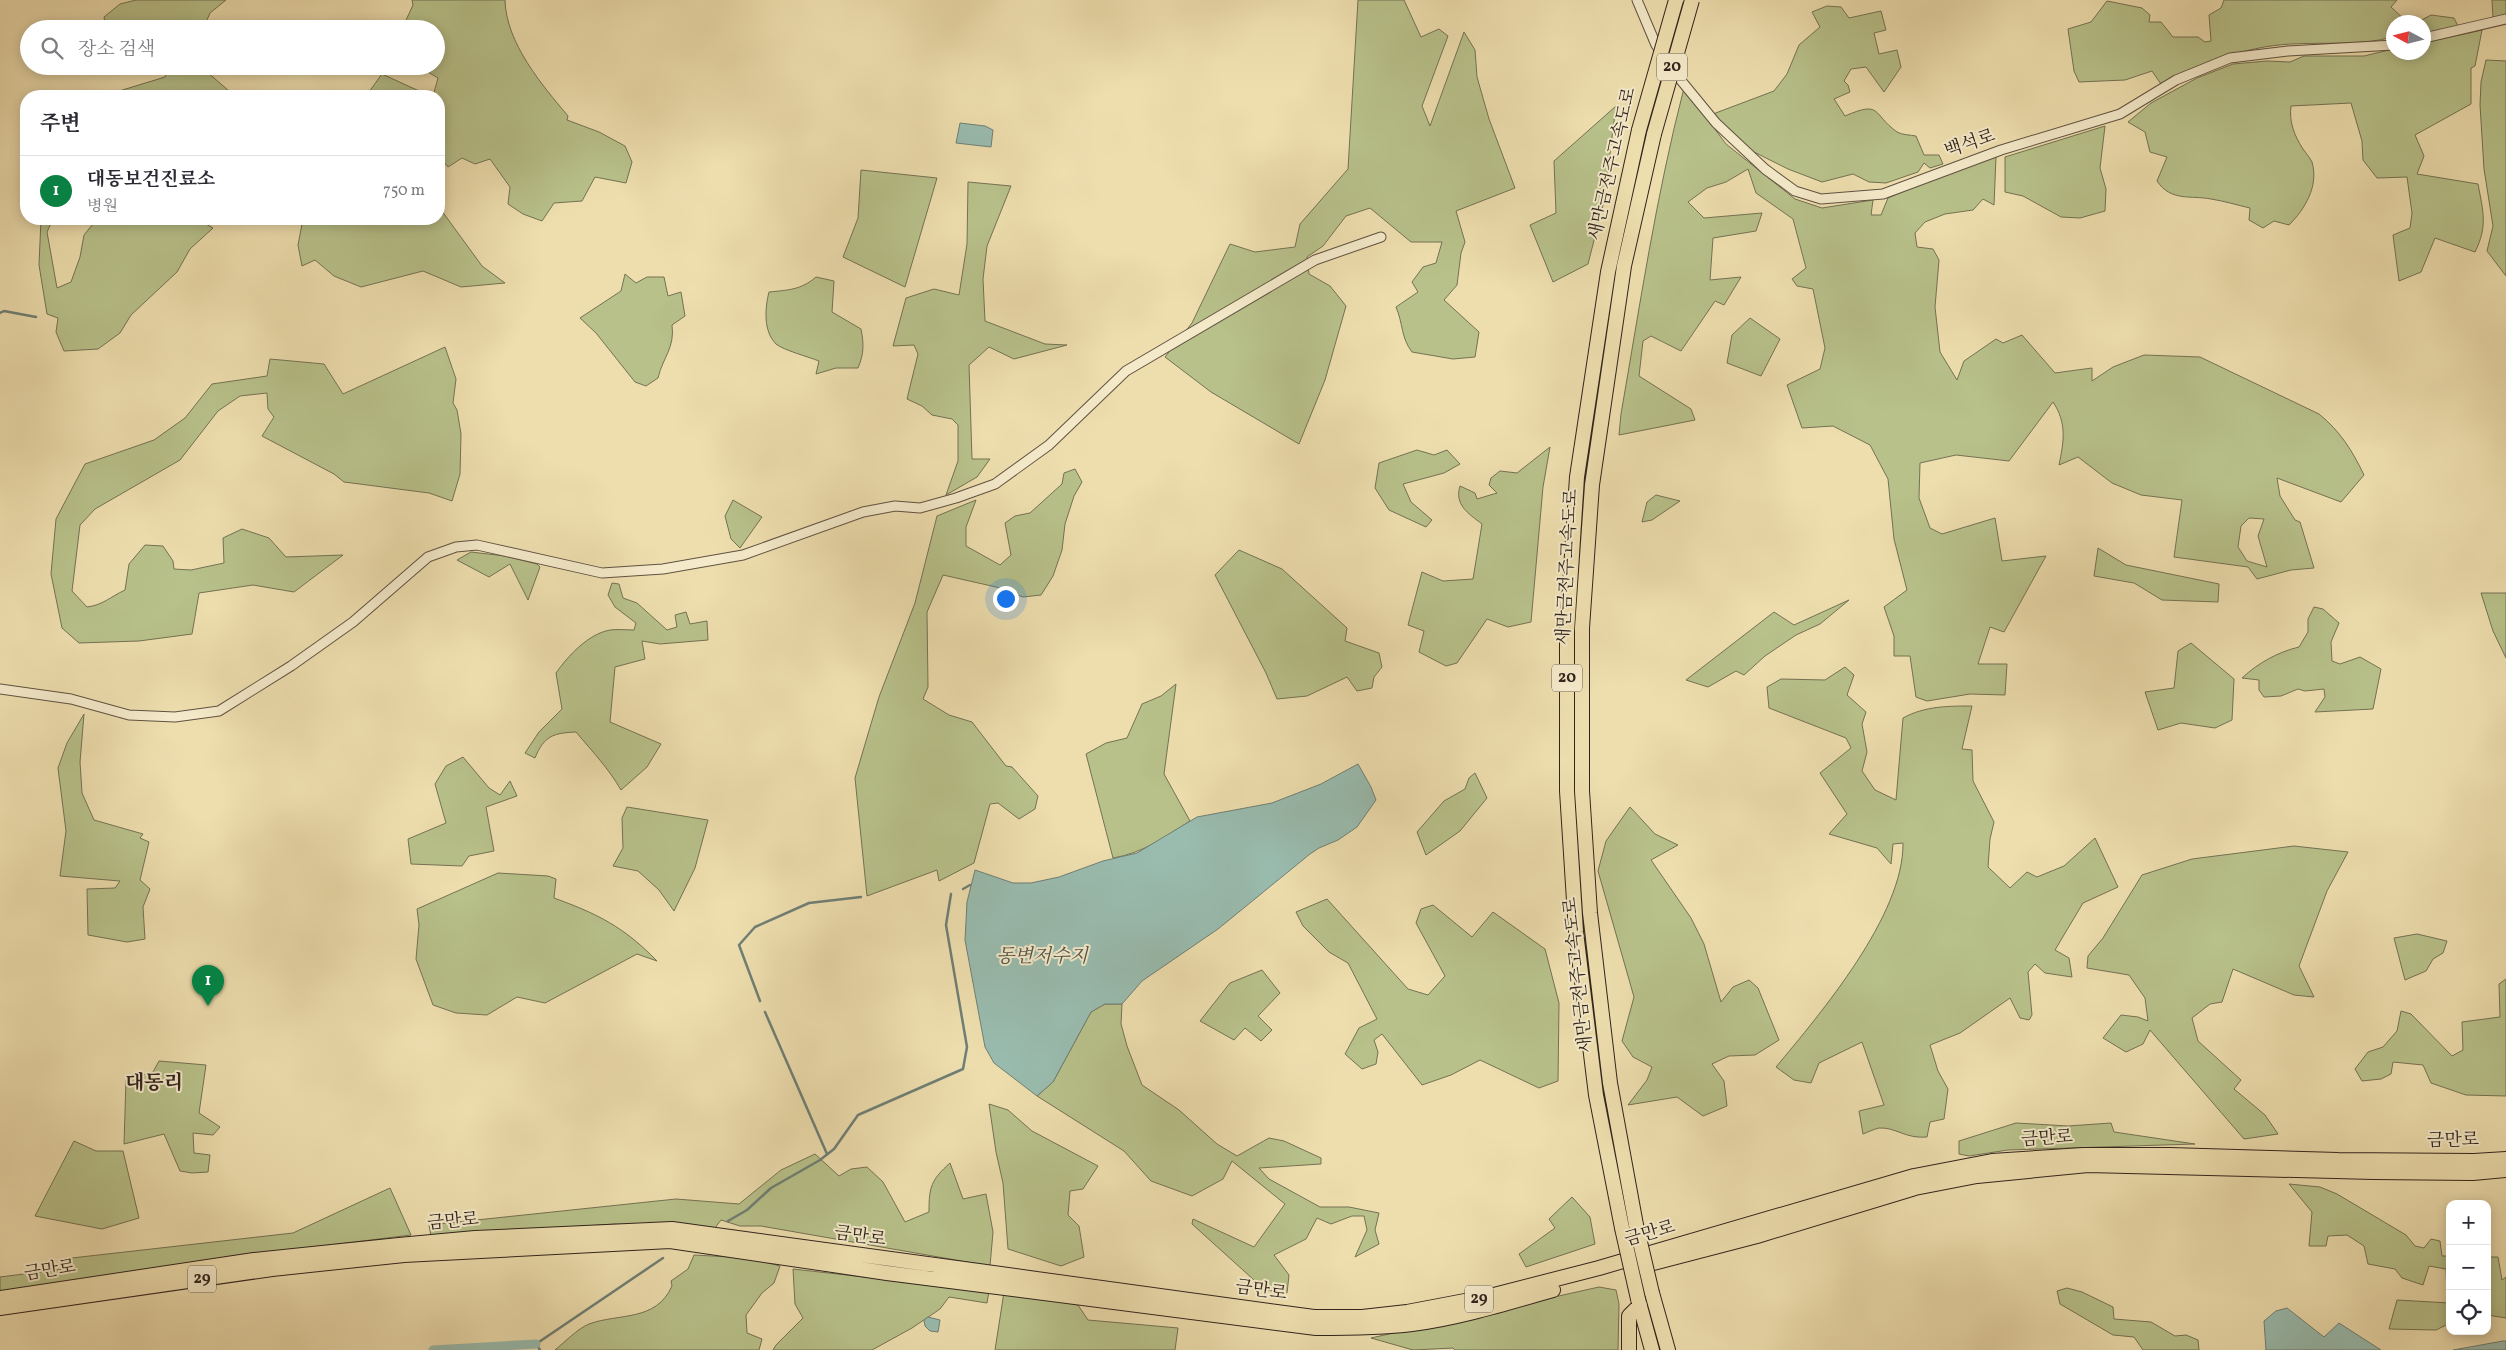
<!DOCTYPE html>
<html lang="ko">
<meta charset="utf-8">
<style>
:root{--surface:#fff;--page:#f7f7f7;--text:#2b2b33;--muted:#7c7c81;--line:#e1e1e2;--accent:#0b8043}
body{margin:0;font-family:Vollkorn,"Noto Serif KR",serif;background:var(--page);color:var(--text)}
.controls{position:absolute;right:15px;bottom:15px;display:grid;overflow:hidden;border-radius:10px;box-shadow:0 2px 12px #0003}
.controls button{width:45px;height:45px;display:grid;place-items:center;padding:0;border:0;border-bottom:1px solid var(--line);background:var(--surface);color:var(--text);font:25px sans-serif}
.compass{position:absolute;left:2386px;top:15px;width:45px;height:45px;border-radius:50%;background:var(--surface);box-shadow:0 2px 12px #0003;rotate:277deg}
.you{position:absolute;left:1005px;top:598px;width:18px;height:18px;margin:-12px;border:4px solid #fff;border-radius:50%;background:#1a73e8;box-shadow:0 0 0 8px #1a73e833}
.badge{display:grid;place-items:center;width:32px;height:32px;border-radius:50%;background:var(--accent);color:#fff;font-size:16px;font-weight:700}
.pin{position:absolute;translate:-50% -41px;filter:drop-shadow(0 1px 2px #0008)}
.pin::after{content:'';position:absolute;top:26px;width:18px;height:15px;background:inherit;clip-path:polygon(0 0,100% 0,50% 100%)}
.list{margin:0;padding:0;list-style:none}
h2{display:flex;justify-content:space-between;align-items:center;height:65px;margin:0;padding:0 20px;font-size:21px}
h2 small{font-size:16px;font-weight:400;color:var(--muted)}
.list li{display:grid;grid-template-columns:32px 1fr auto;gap:15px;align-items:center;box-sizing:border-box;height:70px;padding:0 20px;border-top:1px solid var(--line)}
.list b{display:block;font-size:19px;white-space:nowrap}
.list p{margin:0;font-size:16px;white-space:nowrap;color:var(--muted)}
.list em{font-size:16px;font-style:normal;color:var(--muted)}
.icon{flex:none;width:28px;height:28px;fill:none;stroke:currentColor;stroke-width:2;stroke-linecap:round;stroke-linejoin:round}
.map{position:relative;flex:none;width:2506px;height:1350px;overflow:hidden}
.search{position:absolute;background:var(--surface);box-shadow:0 2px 12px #0003;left:20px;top:20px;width:425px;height:55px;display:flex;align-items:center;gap:12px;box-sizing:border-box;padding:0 18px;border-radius:28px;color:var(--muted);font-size:19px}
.panel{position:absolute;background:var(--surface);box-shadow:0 2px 12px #0003;left:20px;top:90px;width:425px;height:135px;border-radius:20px}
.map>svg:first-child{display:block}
.green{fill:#b8c18a;stroke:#747254;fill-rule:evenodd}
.water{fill:#99bcaf;stroke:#6f7f75}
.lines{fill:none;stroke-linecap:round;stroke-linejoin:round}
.stream{stroke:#6f7f75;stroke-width:2.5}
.canal{stroke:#99bcaf;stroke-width:9}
.minor-casing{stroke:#605242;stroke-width:11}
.highway-casing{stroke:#31241e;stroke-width:16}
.minor{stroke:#f4eaca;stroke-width:9}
.highway{stroke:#eedeae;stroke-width:14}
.highway-bridge-casing{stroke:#31241e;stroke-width:16;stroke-linecap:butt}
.highway-bridge{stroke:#eedeae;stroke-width:14}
.labels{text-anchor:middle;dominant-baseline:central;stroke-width:4;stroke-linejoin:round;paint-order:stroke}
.shield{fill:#f4eaca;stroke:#6c5f52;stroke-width:1}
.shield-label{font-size:16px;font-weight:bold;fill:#31241e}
.street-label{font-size:18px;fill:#31241e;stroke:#f4eaca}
.water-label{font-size:19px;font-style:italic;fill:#50524a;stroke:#f4eaca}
.quarter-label{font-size:20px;font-weight:bold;fill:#31241e;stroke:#f4eaca}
</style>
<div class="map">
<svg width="2506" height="1350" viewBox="0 0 2506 1350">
<rect width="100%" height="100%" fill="#eedeae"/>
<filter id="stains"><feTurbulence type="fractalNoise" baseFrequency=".004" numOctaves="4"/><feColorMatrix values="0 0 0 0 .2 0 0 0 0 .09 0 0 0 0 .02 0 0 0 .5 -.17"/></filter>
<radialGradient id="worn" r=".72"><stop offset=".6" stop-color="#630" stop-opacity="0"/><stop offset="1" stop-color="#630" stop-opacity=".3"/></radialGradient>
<path class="green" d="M136,0H226L210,13L203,29H173L171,22H160L143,29H106L104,17L120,4Z
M412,0H505C506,43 542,85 568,116L567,120L599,132L625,146L632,162L626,183L595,177L582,201L554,203L542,221L523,214L508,204L510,187L490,159L475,164L462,158L448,167L439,156V96H433L438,78L418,66H436V29H402L413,5Z
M1358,0H1404L1421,37L1439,29L1448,36L1422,106L1430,126L1464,32L1475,50L1477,77L1489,119L1515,188L1456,211L1465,242L1461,253L1457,285L1444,300L1479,332L1475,357L1453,359L1412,352C1401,338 1403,323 1396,307L1418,292L1412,282L1423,267L1436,263L1442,242H1411L1370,208L1346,216L1323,246L1307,257L1309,274L1330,286L1346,306L1325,380L1299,444L1211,392L1165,357L1192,323L1230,244L1255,252L1295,247L1300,224L1348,169Z
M2224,0H2397L2391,7L2407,22H2394L2393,37C2360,46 2325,42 2291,44C2240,47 2206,64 2161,84L2152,71L2125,80L2079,82L2074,71L2068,29L2091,22L2107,1L2142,8L2150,15L2149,22H2161L2173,37H2198L2205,42L2211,41L2209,15L2221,8Z
M2492,0H2506V14L2493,18Z
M1827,6L1841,7L1849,18L1881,11L1886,30L1874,33L1879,54L1897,50L1901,67L1884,92L1866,67L1851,69L1844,81L1848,85L1850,92L1834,99L1845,116C1882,100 1872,114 1897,132C1902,135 1911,135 1916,136L1924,155H1939L1943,164L1930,168L1924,163L1918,172L1886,183L1869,182L1853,174L1822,182L1788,169L1750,150L1713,114L1774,91L1787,74L1799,45L1820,27L1812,12Z
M2431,15L2454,18L2458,26L2424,33V22H2418Z
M2482,30L2475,66L2471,68V104L2415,135L2424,156L2417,174L2478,184C2483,211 2488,226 2475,252L2435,238L2421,272L2399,281L2393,235L2410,228L2412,213L2407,177L2377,178L2363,160L2362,141L2351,103L2291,106C2289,122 2294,135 2303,149C2306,153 2310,158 2312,162C2319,186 2305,209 2289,225L2274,221L2263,228L2249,220L2250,208C2237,205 2224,201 2211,199C2191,195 2171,202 2157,181L2167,157L2150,152L2145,132L2128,122L2151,103L2197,78L2233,64L2267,61L2290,62L2304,56H2364L2393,49L2394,52H2424V43Z
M2486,60L2506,61V276L2487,251L2493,226L2484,169L2480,105L2481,82Z
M168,66H205L206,71L229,91L227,96H103L165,77Z
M382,74L430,96H366Z
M1684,88L1726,144L1795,199L1822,208L1873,200L1871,215H1881L1888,198L1958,168L1996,157L1994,205L1983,199L1973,210L1945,214L1925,222L1915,233L1917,247L1933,249L1939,260L1935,307L1940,352L1957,380L1964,361L1996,339L2003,343L2022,335L2055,373L2092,368V381L2113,367L2144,355L2200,357L2319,414C2340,431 2352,450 2364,475L2341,502L2277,478L2280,496L2295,520L2300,522L2314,568L2291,570L2257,579L2248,567L2174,557L2182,500L2141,495L2112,483L2078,457L2059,465C2064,441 2067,423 2053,402L2009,461L1956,455L1920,463L1919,498L1930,528L1942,534L1995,518L2002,561L2046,556L2004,632L1990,627L1978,664H2007L2005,695L1970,694L1927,701L1916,697L1910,656H1894V636L1884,607L1907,590L1894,539L1888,479L1870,445L1833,426L1802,428L1787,385L1820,369L1825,348L1813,289L1797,286L1792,279L1806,268L1793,219L1756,193L1748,169L1726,182L1707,188L1688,202L1704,218L1762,213L1756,231L1713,238L1710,280L1741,277L1724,305L1715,301L1681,351L1651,336L1643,341L1639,376L1691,409L1695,420L1619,435L1621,414C1640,305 1656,196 1684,88ZM2249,518L2264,519L2258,536L2267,567L2247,561L2238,547L2241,526Z
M1616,106L1604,201L1588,264L1553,282L1530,225L1556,213L1554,161Z
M2105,126L2100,168L2106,189L2105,211L2080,218L2061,217L2023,196L2005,192V157Z
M861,170L937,178L905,287L843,257L858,218Z
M968,182L1011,186L987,246L983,279L985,321L1045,344L1067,345L1014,359L989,347L969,365L972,459H990L977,477L946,495L958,461V425L952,419L932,415L922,406L907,399L918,354L914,345L893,346L906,298L934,289L959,295L967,244Z
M439,207L482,266L505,283L461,287L423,271L361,287L334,276L315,260L302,266L298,245L303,219H439Z
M41,219H53L47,232L57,288L71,282L80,257L84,235L97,219H197L213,228L190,249L177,272L131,315L120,333L98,349L64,351L56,332L58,318L47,314L39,265Z
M625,274L636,283L647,277H664L668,296L681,292L685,316L672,325C675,348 663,357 658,378L646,386L635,382L596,333L580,318L621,291Z
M816,277L834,281L832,312L861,329C864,344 864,354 858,368H836L816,374L819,361C809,357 783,350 776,344C763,331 765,308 769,292C788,290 801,290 816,277Z
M1750,318L1780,339L1761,376L1727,363L1732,335Z
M445,347L456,379L453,403L457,410L461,434L460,474L452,501L429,493L344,482L334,474L262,436L274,417L268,409L267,393L240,396L218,411L180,460L95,509L80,525L72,591L87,607C103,605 110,597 125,590L129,564L145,545L163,546L173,561L174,569L191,570L224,563L223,538L242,529L269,538L286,557L343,555L294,592L253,585L199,593L192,634L139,641L79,643L62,628L51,574L56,519L85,464L154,440L185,418L212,384L267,376L270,359L324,364L343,394Z
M1550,447L1543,487L1531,622L1508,627L1487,619L1457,663L1446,666L1419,652L1424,631L1408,625L1422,572L1443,581L1473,579L1482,524C1469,514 1454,505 1460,486L1475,493L1477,499L1497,493L1489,485L1491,478L1500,471L1517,473Z
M1417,450L1434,455L1447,450L1460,464L1444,473L1403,484L1411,502L1432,520L1426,527L1389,510L1375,488L1379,463Z
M1075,469L1082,482L1074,496L1065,524L1062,550L1053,576L1041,595L1023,597L996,587L943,575L927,612L928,687L923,699L949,715L972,722L1006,766L1012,767L1038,796L1035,809L1019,819L998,803L990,804L974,863L939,881L937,870L867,896L855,778L879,697L915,603L937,516L976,500L966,527V546L1000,565L1011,555L1005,523L1015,516L1030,513L1062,484L1064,473Z
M1656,495L1680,501L1652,520L1642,522L1647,502Z
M733,500L762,517L740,548L731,539L725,516Z
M2098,548L2126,565L2219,584L2218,602L2162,600L2134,583L2094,576Z
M1239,550L1282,569L1347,628L1345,641L1379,653L1382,667L1374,677L1372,688L1357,691L1347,677L1307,696L1277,699L1266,673L1215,575Z
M471,552L505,556L537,564L540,567L528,600L510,564L489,577L457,560Z
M612,583L619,584L623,598L637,603L667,630L677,627L675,615L686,612L690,624L707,621L708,640L660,644L642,641L645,659L615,667L610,722L661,744L647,767L621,790C609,769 592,751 576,732C553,733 544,736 535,758L525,753L539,732L562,709L556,673C568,656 588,634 610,630C618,629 626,630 634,630L636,623L615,607L608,595Z
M2481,593H2506V658L2493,631Z
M1849,600L1820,624L1796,635L1765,656L1744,675L1736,671L1708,687L1686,680L1774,612L1794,625Z
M2314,607L2323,609L2339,623L2331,642L2332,661L2340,664L2360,657L2381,669L2373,709L2315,712L2325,697L2324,689L2305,691L2298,689L2281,696L2264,697L2259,690V680L2242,678C2258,663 2278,652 2299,647L2308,632V619Z
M2191,643L2234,679L2232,720L2215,728L2181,723L2158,730L2145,692L2174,688L2178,651Z
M1845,667L1854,675L1847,695L1866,712L1862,724L1867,752L1862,771L1875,790L1896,800L1903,718C1925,706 1948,706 1972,706L1962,749L1972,750L1973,781L1994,822L1990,839L1988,867L2010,888L2027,872L2037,877L2064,866L2095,838L2118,887L2083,903L2055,950L2069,958L2072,977L2045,973L2035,964L2028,972L2032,1015L2029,1020L2020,1018L2010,998L1960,1033L1930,1045L1938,1071L1948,1089L1944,1119L1930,1122L1927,1137C1905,1139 1896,1127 1879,1128C1874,1129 1868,1132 1863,1134L1859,1111L1884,1105L1862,1042L1819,1063L1811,1083L1794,1080L1776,1067C1821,1013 1904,915 1903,843L1893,844L1891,864L1877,848L1829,834L1847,814L1820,773L1851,748L1846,738L1769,708L1767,687L1781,679L1825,680Z
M1176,684L1164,774L1190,821C1165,837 1143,853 1113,858L1086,754L1106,743L1127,738L1142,704L1161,696Z
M84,714L80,762L82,793L94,820L143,834L140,838L149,842L140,880L150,889L143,907L145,939L127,942L88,935L87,889L115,888L120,881L60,876L66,831L58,768L67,743Z
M463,757L489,788L500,795L510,781L517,796L486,807L494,851L469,856L462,866L411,864L408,839L446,823L435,784L446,766Z
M1475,773L1487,798L1460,831L1426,855L1417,832L1444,801L1465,789L1469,778Z
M627,807L708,820L695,868L674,911L659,890L638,871L613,866L623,848L622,818Z
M1630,807L1655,834L1678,845L1651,860L1691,918L1704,944L1721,1002L1733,987L1749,980L1758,988L1779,1040L1755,1055L1729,1056L1712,1064L1724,1081L1727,1106L1703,1116L1677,1097L1628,1105L1647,1080L1652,1067L1633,1057L1622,1041L1634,997L1598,871L1606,841Z
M2294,846L2348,852L2327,891L2299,966L2314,997L2294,995L2233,969L2222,1002L2210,1004L2192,1018L2198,1041L2241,1080L2234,1089L2265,1115L2278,1134L2244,1139L2150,1030L2143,1044L2126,1052L2103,1038L2121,1015L2138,1017L2148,1021L2145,998L2129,975L2087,968L2088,956L2103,938L2142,875L2192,859Z
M498,873L548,876L556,879L554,898C598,914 624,927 657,961L637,954L545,1003L517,997L487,1015L456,1013L433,1005L416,959L419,925L417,909Z
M1327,899L1408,989L1428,995L1445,976L1416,923L1421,909L1433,905L1472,937L1493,912L1545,949L1559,1003L1558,1081L1539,1088L1480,1060L1451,1075L1422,1085L1382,1034L1374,1040L1378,1052L1376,1064L1362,1069L1345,1054L1359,1028L1377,1019L1348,963L1329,952L1303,926L1296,912Z
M2417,934L2447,941L2443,953L2433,959L2426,971L2405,980L2394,938Z
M1262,970L1280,993L1258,1016L1272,1030L1261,1041L1245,1028L1234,1040L1200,1021L1230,983Z
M2506,979V1096L2466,1095L2431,1083L2423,1065L2393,1062L2391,1074L2381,1079L2362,1081L2355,1069L2368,1052L2383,1047L2397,1031L2401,1011L2411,1014L2452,1056L2463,1050L2462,1022L2500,1017L2499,984Z
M1105,1004H1122L1121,1024L1127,1046L1142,1085L1179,1110L1217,1144L1237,1156L1269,1138L1284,1141L1321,1158V1164L1259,1168L1269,1179L1320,1207H1349L1379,1213L1375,1230L1379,1244L1355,1257L1367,1230L1364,1216H1352L1331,1224L1317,1218L1306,1239L1274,1255L1289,1275L1287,1293L1265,1290L1192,1224L1193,1219L1254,1247L1285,1204L1232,1161L1223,1179L1192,1196L1151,1181L1124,1151L1037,1096L1053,1082L1091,1012Z
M159,1061L206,1065L199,1113L220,1127L213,1135L193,1133L194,1153L210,1155L208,1172L192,1173L180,1171L164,1134L124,1144L126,1080L153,1072Z
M989,1104L1008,1110L1032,1131L1098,1166L1083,1189L1070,1191L1068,1215L1079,1226L1084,1257L1061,1266L1008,1249L1003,1183L996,1152Z
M2016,1123L2068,1126L2111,1123L2114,1132L2195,1144L2008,1150L1969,1156L1959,1154V1141Z
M74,1141L96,1151H123L139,1218L102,1229L35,1216Z
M815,1154L839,1176L851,1169L867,1167L883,1182L905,1222L929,1212C929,1187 931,1180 950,1163L963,1199L986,1194L993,1232L990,1266L761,1226H740L721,1220L714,1229L615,1224L431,1236L429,1225L676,1199L739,1204L781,1170Z
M2289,1184L2320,1187L2337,1194L2406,1235L2415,1246L2424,1248L2431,1239L2440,1241L2442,1256H2450V1294L2447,1293L2446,1269L2429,1266L2423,1285L2402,1278L2395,1269L2368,1264L2364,1246L2347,1235L2328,1236L2326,1246H2309L2312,1212Z
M390,1188L411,1235L241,1256L0,1293V1277L64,1269L63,1259L293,1233Z
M1572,1197L1590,1217L1595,1244L1526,1267L1519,1254L1555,1228L1549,1219Z
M694,1255L749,1258L780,1266L774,1283L762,1293L746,1315L747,1333L762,1339L759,1350H555C565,1342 577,1329 589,1324C619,1313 656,1322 672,1286L671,1281L688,1269Z
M2487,1257H2498L2502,1280L2506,1277V1318L2487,1315Z
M793,1269L989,1291L987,1303L949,1297L940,1309L912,1328L872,1350H773L776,1345L803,1318L795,1304Z
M1599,1287L1616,1290L1619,1304L1618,1350H1455L1453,1348L1413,1350L1371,1338Z
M2067,1288L2082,1292L2113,1307L2114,1319L2151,1322L2175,1336L2186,1335L2198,1340L2199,1350H2143L2134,1337L2113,1335L2060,1304L2057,1291Z
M1004,1292L1078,1305L1088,1320L1178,1328L1175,1350H995Z
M2397,1300L2450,1303V1323L2436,1330L2389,1329Z"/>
<path class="water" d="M960,123L985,126L993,130L991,147L956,143Z
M1358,764L1371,787L1376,800L1357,827L1338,840L1319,848L1310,854L1218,929L1142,981L1122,1004H1105L1091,1012L1053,1082L1037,1096L994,1063L985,1047L965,940L967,902L975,870L1013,883H1031L1059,877L1103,861L1137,853L1197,817L1272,803L1321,784Z
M2287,1308L2324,1337L2339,1323L2381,1350H2266L2264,1321L2276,1311Z
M928,1317L940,1320L938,1332L930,1331L925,1326L924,1320Z
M2503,1341H2506V1350H2453Z"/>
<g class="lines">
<path class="stream" d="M0,313L4,311L36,317
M963,889L970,885
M760,1001L739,945L755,927L809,903L861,897
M765,1012L827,1154
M728,1221L747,1210L771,1188L820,1160L834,1149L858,1115L963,1069L967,1047L946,925L951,894
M540,1350L536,1344L663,1258"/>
<path class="canal" d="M433,1350L536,1344"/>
<defs>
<path id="minor" d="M1637,0L1656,45L1662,54
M2424,38L2506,19
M1670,67L1716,123L1765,169L1795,191L1821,199L1883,194L2001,150L2120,114L2176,80L2230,58L2288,51L2394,45
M0,689L71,699L129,715L175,717L219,711L291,666L353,622L428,557L456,547L477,545L602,573L663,569L743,555L863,512L895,506L920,508L956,498L995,484L1049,445L1126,371L1315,260L1381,237"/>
<path id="highway" d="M1636,1225L1610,1083L1590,913L1582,791V628L1592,485L1624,266L1654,134
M1622,1228L1596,1095L1576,932L1567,791V632L1577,477L1608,272L1639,130
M1634,1268L1757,1236L1915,1188L1977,1176L2088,1165L2374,1172L2473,1173L2506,1170
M1652,1293L1668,1350
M0,1298L254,1260L399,1245L475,1238L672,1229L1314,1317H1362L1407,1312L1486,1297L1599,1268L1914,1176L1992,1161L2083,1155H2170L2338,1160L2474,1161L2506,1159
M1638,1299L1652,1350
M0,1308L272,1269L404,1255L670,1241L887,1273L1316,1328C1348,1328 1380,1328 1412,1324C1459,1318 1507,1303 1553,1290
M1629,1350V1316L1640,1305"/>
</defs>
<use href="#minor" class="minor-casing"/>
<use href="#highway" class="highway-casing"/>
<use href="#minor" class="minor"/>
<use href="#highway" class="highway"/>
<defs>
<path id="highway-bridge" d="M1639,130L1676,0
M1654,134L1692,0
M1636,1225L1652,1293
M1622,1228L1638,1299"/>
</defs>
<use href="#highway-bridge" class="highway-bridge-casing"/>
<use href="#highway-bridge" class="highway-bridge"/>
</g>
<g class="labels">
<g class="shield">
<rect x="1657" y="53.5" width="30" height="27" rx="4"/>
<rect x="1552" y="664.5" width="30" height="27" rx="4"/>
<rect x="188" y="1265.5" width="28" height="27" rx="4"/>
<rect x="1465" y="1285.5" width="28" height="27" rx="4"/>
</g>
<g class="shield-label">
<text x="1672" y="67">20</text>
<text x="1567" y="678">20</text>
<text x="202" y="1279">29</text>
<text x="1479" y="1299">29</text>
</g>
<g class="street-label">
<text transform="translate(1970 144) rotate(-19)">백석로</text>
<text transform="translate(1613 164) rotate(-77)">새만금전주고속도로</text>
<text transform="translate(1568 567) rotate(-87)">새만금전주고속도로</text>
<text transform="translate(1579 975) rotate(-96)">새만금전주고속도로</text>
<text transform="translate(2047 1139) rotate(-4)">금만로</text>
<text transform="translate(2453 1141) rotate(-1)">금만로</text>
<text transform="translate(453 1222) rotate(-5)">금만로</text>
<text transform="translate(1650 1234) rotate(-16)">금만로</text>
<text transform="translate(860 1237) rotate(8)">금만로</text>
<text transform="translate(50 1271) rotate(-9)">금만로</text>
<text transform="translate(1261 1291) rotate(8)">금만로</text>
</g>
<g class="water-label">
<text x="1042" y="957">동변저수지</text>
</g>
<g class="quarter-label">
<text x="154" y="1084">대동리</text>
</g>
</g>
<rect width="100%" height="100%" filter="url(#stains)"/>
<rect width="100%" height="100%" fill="url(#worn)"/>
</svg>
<div class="controls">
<button>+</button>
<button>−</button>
<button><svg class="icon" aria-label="locate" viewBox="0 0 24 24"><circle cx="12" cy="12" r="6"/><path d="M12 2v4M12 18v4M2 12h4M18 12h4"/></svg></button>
</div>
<svg class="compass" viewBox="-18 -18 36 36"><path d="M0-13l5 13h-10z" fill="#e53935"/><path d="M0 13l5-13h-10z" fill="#7c7c81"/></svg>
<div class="you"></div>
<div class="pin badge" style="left:208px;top:1006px">1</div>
<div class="search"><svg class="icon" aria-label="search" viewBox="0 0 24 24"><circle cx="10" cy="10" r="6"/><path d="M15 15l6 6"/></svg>장소 검색</div>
<section class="panel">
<h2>주변<small></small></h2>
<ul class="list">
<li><span class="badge">1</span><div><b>대동보건진료소</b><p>병원</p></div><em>750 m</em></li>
</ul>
</section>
</div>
